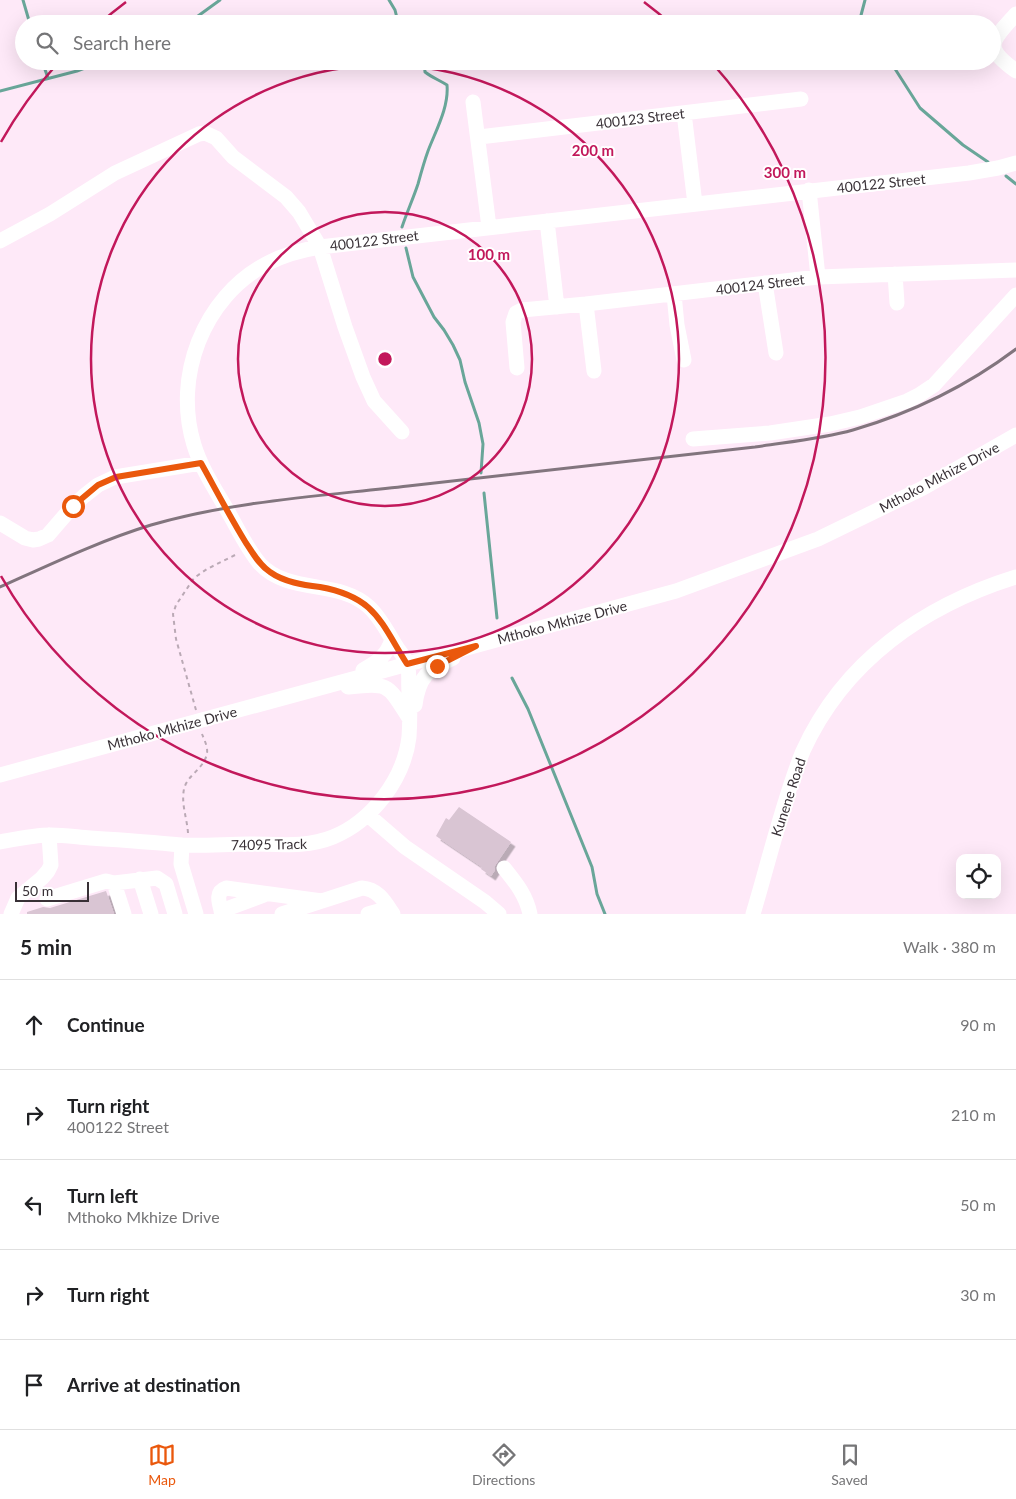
<!DOCTYPE html>
<meta charset="utf-8">
<style>
:root{--surface:#fff;--page:#f2f2f2;--text:#202124;--muted:#757577;--line:#e0e0e0;--accent:#ea580c}
body{margin:0;font-family:Lato,sans-serif;background:var(--page);color:var(--text)}
.controls{position:absolute;right:15px;bottom:15px;display:grid;overflow:hidden;border-radius:10px;box-shadow:0 5px 20px #0002}
.controls button{width:45px;height:45px;display:grid;place-items:center;padding:0;border:0;border-bottom:1px solid var(--line);background:var(--surface);color:var(--text);font:25px sans-serif}
.scale{position:absolute;left:15px;bottom:12px;width:74px;box-sizing:border-box;padding-left:5px;border:2px solid #383036;border-top:0;font-size:14px;line-height:18px;white-space:nowrap;color:#383036;-webkit-text-stroke:4px #fff;paint-order:stroke}
.stop{position:absolute;width:15px;height:15px;margin:-11px;border:4px solid #ea580c;border-radius:50%;background:#fff}
.stop.end{background:#ea580c;border-color:#fff;box-shadow:0 1px 5px #0008}
.list{margin:0;padding:0;list-style:none}
h2{display:flex;justify-content:space-between;align-items:center;height:65px;margin:0;padding:0 20px;font-size:21px}
h2 small{font-size:16px;font-weight:400;color:var(--muted)}
.list li{display:grid;grid-template-columns:32px 1fr auto;gap:15px;align-items:center;box-sizing:border-box;height:90px;padding:0 20px;border-top:1px solid var(--line)}
.list b{display:block;font-size:19px;white-space:nowrap}
.list p{margin:0;font-size:16px;white-space:nowrap;color:var(--muted)}
.list em{font-size:16px;font-style:normal;color:var(--muted)}
.icon{flex:none;width:28px;height:28px;fill:none;stroke:currentColor;stroke-width:2;stroke-linecap:round;stroke-linejoin:round}
.map{position:relative;flex:none;width:1016px;height:914px;overflow:hidden}
.search{position:absolute;background:var(--surface);box-shadow:0 5px 20px #0002;left:15px;right:15px;top:15px;height:55px;display:flex;align-items:center;gap:12px;box-sizing:border-box;padding:0 18px;border-radius:28px;color:var(--muted);font-size:19px}
.sheet{height:515px;background:var(--surface)}
nav{display:flex;justify-content:space-around;align-items:center;box-sizing:border-box;height:70px;border-top:1px solid var(--line);background:var(--surface);font-size:14px;color:var(--muted)}
nav a{display:grid;justify-items:center;gap:2px}
nav .on{color:var(--accent)}
.map>svg:first-child{display:block}
.lines{fill:none;stroke-linecap:round;stroke-linejoin:round}
.stream{stroke:#69a699;stroke-width:3}
.building{fill:#d9c5d3;filter:url(#shadow)}
.path{stroke:#baa9b5;stroke-width:2;stroke-dasharray:4 4;stroke-linecap:butt}
.minor{stroke:#fff;stroke-width:15}
.rail{stroke:#82757e;stroke-width:3}
.route{stroke:#ea580c;stroke-width:6}
.ring{fill:none;stroke:#c2185b;stroke-width:2.5}
.labels{text-anchor:middle;dominant-baseline:central;stroke-width:4;stroke-linejoin:round;paint-order:stroke}
.street-label{font-size:14px;fill:#383036;stroke:#fff}
.centre{fill:#c2185b;stroke:#fff;stroke-width:2.5}
.ring-label{font-size:15px;text-anchor:middle;font-weight:bold;fill:#c2185b;stroke:#fff;stroke-width:4;stroke-linejoin:round;paint-order:stroke}
</style>
<div class="map">
<svg width="1016" height="914" viewBox="0 0 1016 914">
<defs>
<filter id="shadow"><feDropShadow dx="4.5" dy="4.5" stdDeviation="0" flood-color="#0004"/></filter>
</defs>
<rect width="100%" height="100%" fill="#fee9f8"/>
<g class="lines">
<path class="stream" d="M23,0L30,24
M389,0L395,10L398,22L401,24
M187,24L220,0
M863,24L860,19L865,0
M42,61L48,78
M890,61L920,108L963,145L988,162
M0,91L77,71L103,61
M1006,176L1016,184
M402,227C407,212 413,199 418,184C421,173 424,162 428,151C436,130 449,107 447,85C439,80 433,78 425,72L424,61
M406,248L413,277L434,317L444,330L453,345L460,360L465,382L479,423L483,444L481,473
M484,493L497,618
M512,678L528,709L592,867L597,894L605,914"/>
</g>
<path class="building" d="M459,807L511,842L496,864L494,867L495,870L491,876L481,869L482,867L436,836L446,818L449,820Z
M106,891L114,914H27V912L43,907L50,908Z"/>
<g class="lines">
<path class="path" d="M196,710L176,639L173,614L176,605L194,578L207,569L237,554
M188,833C187,818 181,804 184,789C187,775 205,768 207,753C208,747 204,739 202,734"/>
<path class="minor" d="M1016,14C992,41 982,46 1016,71
M473,102L489,227
M684,113L695,204
M479,137L801,99
M809,190L818,277
M547,221L557,307
M0,241L50,214L115,173L199,134L205,133L216,138L233,157L286,197L299,212L320,247L345,327L363,377L374,401L402,432
M895,274L897,303
M765,283L776,353
M674,294L677,325L684,360
M586,304L594,371
M517,368L513,322L516,313L522,310L586,304L818,277L1016,270
M693,439L770,433L830,424L860,417L907,401L919,395L934,385L1016,295
M0,523L25,538L33,540L39,539L48,535L73,506L84,496L98,485L115,477L201,463
M363,670C377,662 387,656 392,639
M348,687C389,683 387,683 409,718
M415,705C419,675 428,671 453,658
M0,775L676,591L818,539L923,488L1016,435
M368,815L405,847L485,902L499,914
M0,842C16,839 34,835 51,835C64,835 77,837 90,838C121,840 151,842 181,845C204,846 227,844 249,844C278,844 306,848 333,837C372,821 404,779 409,737C410,722 410,707 409,692C408,683 410,671 407,663C405,658 401,653 398,649C389,635 381,618 369,607C339,579 289,595 260,564C247,549 237,527 227,510C215,489 201,468 194,445C173,377 203,298 266,264C283,255 301,250 320,247L969,173L998,168L1016,163
M182,845L181,864L196,914
M504,868C516,883 526,895 530,914
M140,879L151,914
M114,883L124,914
M47,899L106,881L114,883L157,878L166,884L175,914
M221,911L264,895
M11,914L18,898L42,878L48,871L51,865L49,835
M222,914C220,905 214,892 226,888L322,901
M282,914L362,888C378,889 385,902 393,914
M368,914L389,908
M753,914C762,884 770,853 779,823C786,799 793,775 803,751C844,661 923,606 1016,577"/>
<path class="rail" d="M0,587C49,565 99,541 151,525C234,501 322,496 408,486C523,473 639,460 755,447C787,442 821,439 853,430C911,413 967,386 1016,349"/>
</g>
<g class="lines">
<path class="route" d="M73,506L98,485L116,477L201,463C216,490 230,517 246,543C253,553 259,565 270,572C284,582 303,585 320,587C375,597 380,621 407,664L476,646L437,666"/>
</g>
<g class="ring">
<circle cx="385" cy="359" r="147"/>
<circle cx="385" cy="359" r="294"/>
<path d="M1 142A441 441 0 0 1 57 64M99 24A441 441 0 0 1 126 2M644 2A441 441 0 0 1 671 24M713 64A441 441 0 1 1 1 576"/>
</g>
<g class="labels">
<g class="street-label">
<text transform="translate(640 118) rotate(-7)">400123 Street</text>
<text transform="translate(881 183) rotate(-6)">400122 Street</text>
<text transform="translate(374 240) rotate(-7)">400122 Street</text>
<text transform="translate(760 284) rotate(-7)">400124 Street</text>
<text transform="translate(939 477) rotate(-28)">Mthoko Mkhize Drive</text>
<text transform="translate(562 622) rotate(-15)">Mthoko Mkhize Drive</text>
<text transform="translate(172 728) rotate(-15)">Mthoko Mkhize Drive</text>
<text transform="translate(788 797) rotate(-72)">Kunene Road</text>
<text transform="translate(269 844) rotate(-1)">74095 Track</text>
</g>
</g>
<circle cx="385" cy="359" r="8" class="centre"/>
<g class="ring-label">
<text x="593" y="156">200 m</text>
<text x="785" y="178">300 m</text>
<text x="489" y="260">100 m</text>
</g>
</svg>
<div class="controls">
<button><svg class="icon" aria-label="locate" viewBox="0 0 24 24"><circle cx="12" cy="12" r="6"/><path d="M12 2v4M12 18v4M2 12h4M18 12h4"/></svg></button>
</div>
<div class="scale">50 m</div>
<div class="stop" style="left:73px;top:506px"></div>
<div class="stop end" style="left:437px;top:666px"></div>
<div class="search"><svg class="icon" aria-label="search" viewBox="0 0 24 24"><circle cx="10" cy="10" r="6"/><path d="M15 15l6 6"/></svg>Search here</div>
</div>
<section class="sheet">
<h2>5 min<small>Walk · 380 m</small></h2>
<ul class="list">
<li><svg class="icon" aria-label="ahead" viewBox="0 0 24 24"><path d="M12 20V5M6 11l6-6 6 6"/></svg><div><b>Continue</b></div><em>90 m</em></li>
<li><svg class="icon" aria-label="right" viewBox="0 0 24 24"><path d="M7 20v-9h11M14 6l5 5-5 5"/></svg><div><b>Turn right</b><p>400122 Street</p></div><em>210 m</em></li>
<li><svg class="icon" aria-label="left" viewBox="0 0 24 24"><path d="M17 20v-9H6M10 6l-5 5 5 5"/></svg><div><b>Turn left</b><p>Mthoko Mkhize Drive</p></div><em>50 m</em></li>
<li><svg class="icon" aria-label="right" viewBox="0 0 24 24"><path d="M7 20v-9h11M14 6l5 5-5 5"/></svg><div><b>Turn right</b></div><em>30 m</em></li>
<li><svg class="icon" aria-label="arrive" viewBox="0 0 24 24"><path d="M6 21V4h12l-3 4 3 4H6"/></svg><div><b>Arrive at destination</b></div></li>
</ul>
</section>
<nav>
<a class="on"><svg class="icon" aria-label="map" viewBox="0 0 24 24"><path d="M3 6l6-2 6 2 6-2v14l-6 2-6-2-6 2zM9 4v14M15 6v14"/></svg>Map</a>
<a><svg class="icon" aria-label="directions" viewBox="0 0 24 24"><path d="M12 3l9 9-9 9-9-9zM9 14v-3h6M13 9l2 2-2 2"/></svg>Directions</a>
<a><svg class="icon" aria-label="saved" viewBox="0 0 24 24"><path d="M7 4h10v16l-5-4-5 4z"/></svg>Saved</a>
</nav>
